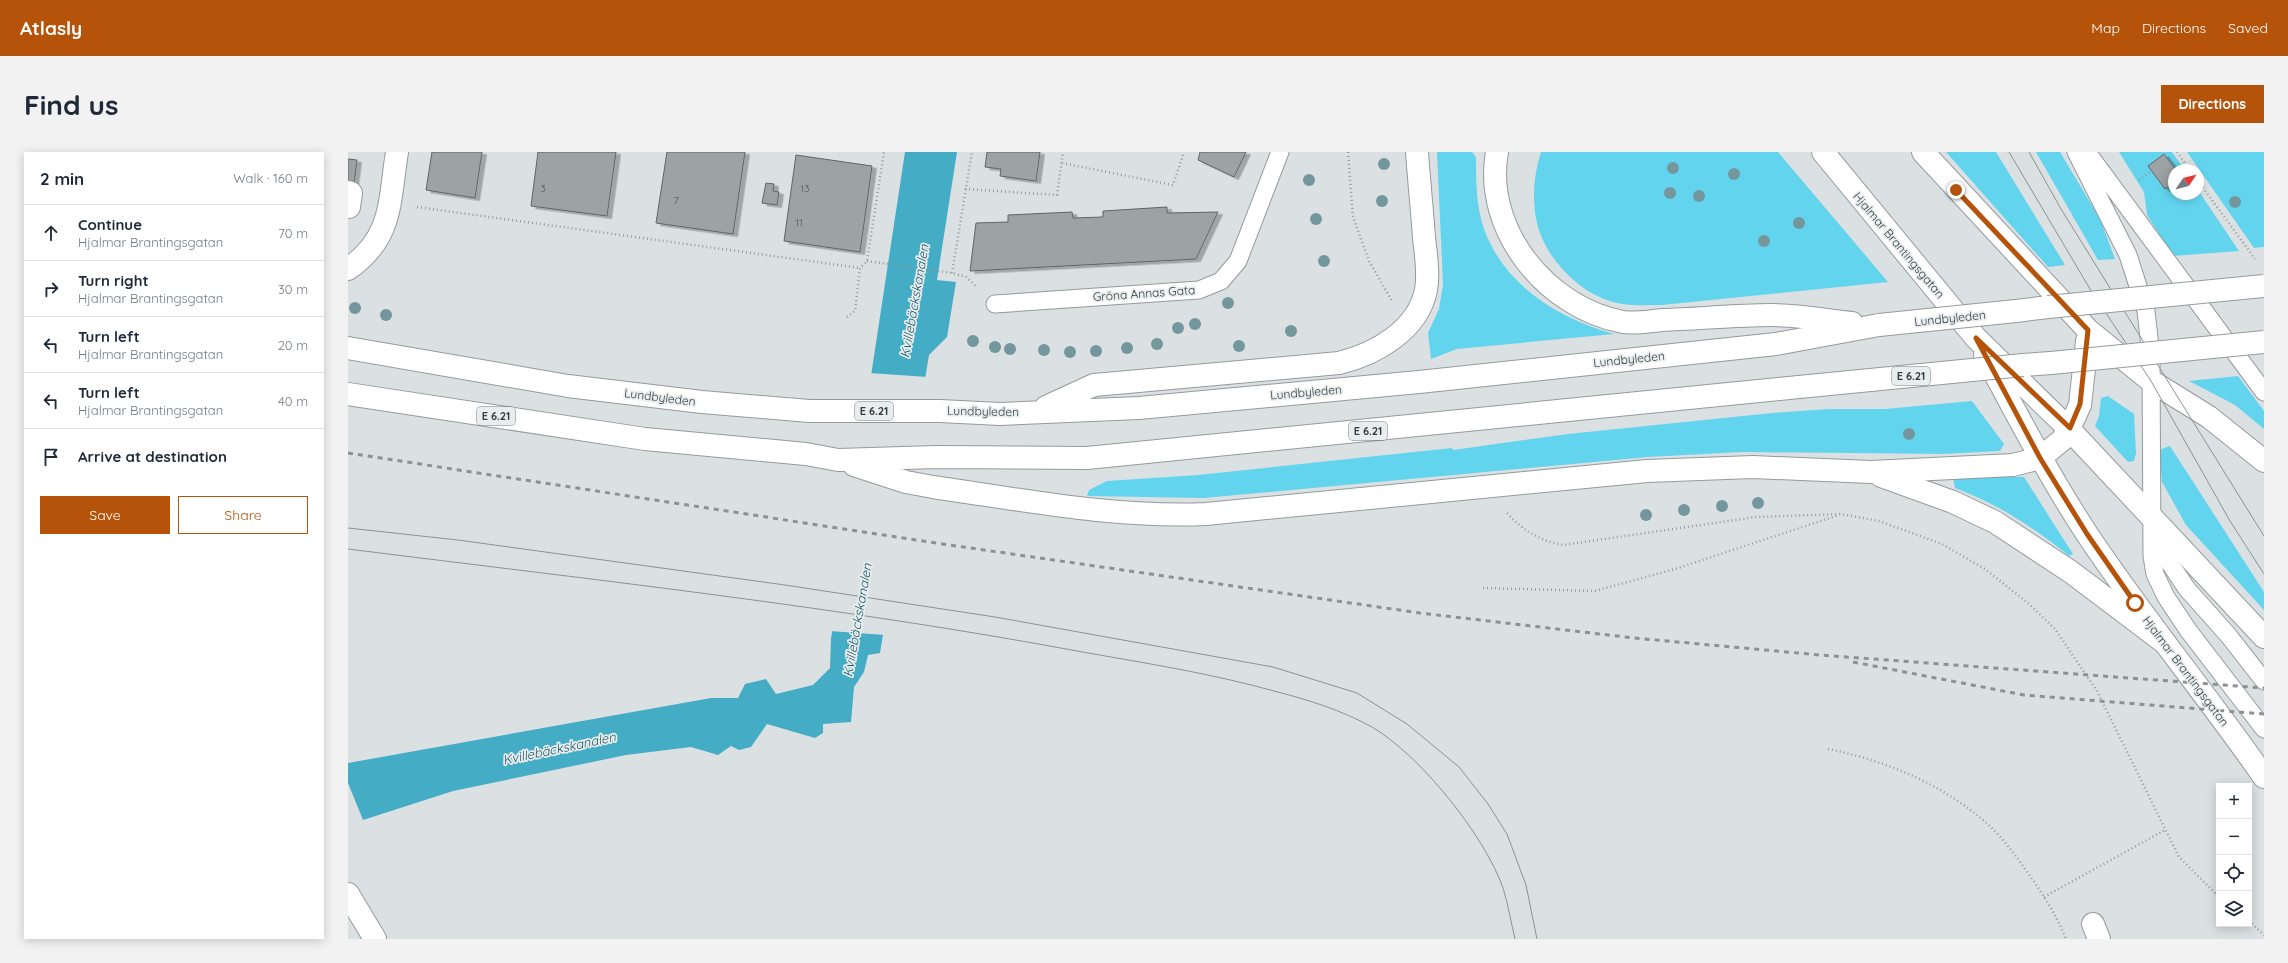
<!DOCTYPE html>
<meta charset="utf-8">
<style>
:root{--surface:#fff;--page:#f2f2f3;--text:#1f2937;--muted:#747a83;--line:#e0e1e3;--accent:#b45309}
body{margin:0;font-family:Quicksand,sans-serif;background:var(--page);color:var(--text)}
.controls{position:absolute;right:12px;bottom:12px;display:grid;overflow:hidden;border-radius:0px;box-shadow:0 2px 10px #0003}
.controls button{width:36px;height:36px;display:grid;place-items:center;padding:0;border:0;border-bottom:1px solid var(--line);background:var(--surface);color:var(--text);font:20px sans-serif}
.compass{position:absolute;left:1820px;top:12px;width:36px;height:36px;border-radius:50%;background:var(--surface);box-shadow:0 2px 10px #0003;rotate:55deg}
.stop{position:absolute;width:12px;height:12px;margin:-9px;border:3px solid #b45309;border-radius:50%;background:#fff}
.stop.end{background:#b45309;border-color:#fff;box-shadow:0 1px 4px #0008}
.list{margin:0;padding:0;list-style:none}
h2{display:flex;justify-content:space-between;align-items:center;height:52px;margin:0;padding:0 16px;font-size:17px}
h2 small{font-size:13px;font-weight:400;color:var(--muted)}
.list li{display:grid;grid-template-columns:26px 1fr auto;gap:12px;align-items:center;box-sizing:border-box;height:56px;padding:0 16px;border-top:1px solid var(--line)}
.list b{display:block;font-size:15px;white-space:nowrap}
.list p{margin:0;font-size:13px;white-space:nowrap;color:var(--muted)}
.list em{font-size:13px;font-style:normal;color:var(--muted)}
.actions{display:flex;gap:8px;padding:12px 16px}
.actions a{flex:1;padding:9px 0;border:1px solid var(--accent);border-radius:0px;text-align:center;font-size:14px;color:var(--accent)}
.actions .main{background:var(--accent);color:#fff}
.icon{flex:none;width:22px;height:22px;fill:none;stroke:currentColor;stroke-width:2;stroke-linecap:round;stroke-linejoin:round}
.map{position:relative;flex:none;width:1916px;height:787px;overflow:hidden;border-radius:0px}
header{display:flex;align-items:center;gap:24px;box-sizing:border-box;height:56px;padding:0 20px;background:var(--accent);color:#fff}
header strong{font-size:19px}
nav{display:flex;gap:22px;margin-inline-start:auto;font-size:14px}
.intro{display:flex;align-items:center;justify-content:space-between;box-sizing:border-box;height:96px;padding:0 24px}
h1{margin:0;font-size:28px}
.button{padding:10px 18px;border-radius:0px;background:var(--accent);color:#fff;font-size:14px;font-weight:700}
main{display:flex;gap:24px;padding:0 24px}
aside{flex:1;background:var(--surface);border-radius:0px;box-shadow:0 2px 10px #0003}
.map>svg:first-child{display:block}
.green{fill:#63d4ee}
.water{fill:#44adc5}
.pier{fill:#dbe1e2}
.building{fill:#9da2a4;stroke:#606466;filter:url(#shadow)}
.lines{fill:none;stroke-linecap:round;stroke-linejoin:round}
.service-casing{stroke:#959a9c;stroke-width:19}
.minor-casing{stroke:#959a9c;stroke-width:24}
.secondary-casing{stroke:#959a9c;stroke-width:24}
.motorway-casing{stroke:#959a9c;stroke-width:24}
.path{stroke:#969a9b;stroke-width:2.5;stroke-dasharray:1 3;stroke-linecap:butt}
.service{stroke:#fff;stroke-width:17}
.minor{stroke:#fff;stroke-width:22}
.secondary{stroke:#fff;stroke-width:22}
.motorway{stroke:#fff;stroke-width:22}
.tram{stroke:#8d9192;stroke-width:1}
.rail{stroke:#8d9192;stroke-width:3;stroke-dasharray:5 5;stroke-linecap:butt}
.motorway-bridge-casing{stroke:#959a9c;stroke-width:24;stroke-linecap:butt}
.motorway-bridge{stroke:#fff;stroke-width:22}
.tree{fill:#74979e}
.route{stroke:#b45309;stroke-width:5}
.labels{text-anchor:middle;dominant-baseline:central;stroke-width:3.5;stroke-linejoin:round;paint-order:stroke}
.number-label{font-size:10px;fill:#515455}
.shield{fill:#e8eeef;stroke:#6d7071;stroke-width:1}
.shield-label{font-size:11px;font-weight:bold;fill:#383a3b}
.street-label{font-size:12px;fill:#383a3b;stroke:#e8eeef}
.water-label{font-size:13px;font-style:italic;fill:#225b68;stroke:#e8eeef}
</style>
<header>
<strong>Atlasly</strong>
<nav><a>Map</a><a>Directions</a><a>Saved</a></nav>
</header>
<div class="intro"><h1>Find us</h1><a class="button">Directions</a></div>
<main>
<aside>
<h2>2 min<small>Walk · 160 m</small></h2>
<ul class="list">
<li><svg class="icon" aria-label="ahead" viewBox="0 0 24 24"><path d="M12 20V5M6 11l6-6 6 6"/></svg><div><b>Continue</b><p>Hjalmar Brantingsgatan</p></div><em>70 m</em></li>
<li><svg class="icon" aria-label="right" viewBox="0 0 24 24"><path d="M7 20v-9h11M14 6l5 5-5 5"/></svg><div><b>Turn right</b><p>Hjalmar Brantingsgatan</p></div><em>30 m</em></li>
<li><svg class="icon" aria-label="left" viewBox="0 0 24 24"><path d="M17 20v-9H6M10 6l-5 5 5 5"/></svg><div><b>Turn left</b><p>Hjalmar Brantingsgatan</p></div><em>20 m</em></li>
<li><svg class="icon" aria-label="left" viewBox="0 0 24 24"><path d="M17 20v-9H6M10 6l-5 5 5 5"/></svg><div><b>Turn left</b><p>Hjalmar Brantingsgatan</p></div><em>40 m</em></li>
<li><svg class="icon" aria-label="arrive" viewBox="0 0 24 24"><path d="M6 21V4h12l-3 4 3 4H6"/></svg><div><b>Arrive at destination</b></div></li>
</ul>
<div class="actions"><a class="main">Save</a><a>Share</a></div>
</aside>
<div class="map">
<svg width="1916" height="787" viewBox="0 0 1916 787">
<defs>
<filter id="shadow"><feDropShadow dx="4.5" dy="2.5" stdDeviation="0" flood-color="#0004"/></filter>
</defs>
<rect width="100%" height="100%" fill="#dbe1e2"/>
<path class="green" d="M1089,0H1124L1128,5C1128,29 1128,54 1136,77C1157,134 1210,166 1266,182L1109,197L1083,207L1080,181L1091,157L1095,132Z
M1193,0H1430L1540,130L1314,153C1293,153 1273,155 1254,146C1224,134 1193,99 1188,66C1184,44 1186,22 1193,0Z
M1598,0H1648L1717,113L1700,115Z
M1688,0H1712L1752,67L1767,107L1750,108Z
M1771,0H1824L1837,18H1826V42H1850V38L1891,99L1825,104L1799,63L1796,40Z
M1839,0H1916V95L1906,96Z
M1890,224L1916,259V277L1887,253L1841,229Z
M1760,244L1786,262L1788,301L1786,309L1780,310L1747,274L1751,264L1753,246Z
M1624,249L1656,292L1652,299L1595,302L1394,300L1300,305L856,346L739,344L741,338L759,329L850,323L1104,296L1105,298L1220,282L1424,261L1481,257H1537Z
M1822,294L1916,440V458L1838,373L1814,330L1811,298Z
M1605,325H1676L1725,402L1721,404C1685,375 1650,352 1607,336Z"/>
<path class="water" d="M557,0H609L589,128L608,130L599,185L581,203L532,501L520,503L516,520L506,535L503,570L475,572V581L467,586L419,572L403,595L391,598L383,594L370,603L343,595L278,603L105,639L15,668L0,631V611L363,546H390L397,532L418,527L428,542L465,533L482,516L483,487Z"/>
<path class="pier" d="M521,221L580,225L537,483L482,479Z"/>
<path class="building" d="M84,0H134L127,46L78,38Z
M190,0H268L259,64L183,54Z
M319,0H397L385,82L308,71Z
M639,0H692L688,29L652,24L653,17L637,15Z
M852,0H898L886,25L850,8Z
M1816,2L1828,18L1826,30L1817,37L1800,14Z
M448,3L524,14L512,100L436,89Z
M0,7L9,8L6,31L0,30Z
M418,31L426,32L425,39L431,40L429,53L414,51Z
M819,55V61L870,60L848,107L622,119L628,71L660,70V63L724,60L725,66L755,65V59Z"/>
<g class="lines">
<defs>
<path id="service" d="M1728,0L1780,103L1798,159L1803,204L1804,404L1807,422L1818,445L1840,478L1916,577
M1739,0L1916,240
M647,152L851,138L873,129L890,109L932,0
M1807,373L1823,413L1839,437L1880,483L1916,529"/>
<path id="minor" d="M0,40L3,41L1,55
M0,117C45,86 41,50 49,0
M0,742L27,787
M1745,772L1751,787"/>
<path id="secondary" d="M1475,0L1628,186L1721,277L1916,485
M1575,0L1740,178L1803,229L1861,265L1916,309
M1637,203C1669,263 1701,324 1739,382C1794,465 1859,543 1916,625
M1721,277L1732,253L1739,189"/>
<path id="motorway" d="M1149,0C1135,78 1199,156 1275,170C1287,172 1302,169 1314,168C1350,167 1387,163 1423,163C1450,163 1477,168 1504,171
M1668,159L1700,155
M0,196L220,234L354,250L461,259H592L652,262L791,256L1071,230L1428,192L1531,173
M1675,213L1703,211
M0,242L297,287L458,302L490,308L588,305L739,306L1451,235
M698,255L746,233L991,211C1028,202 1070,178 1078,138C1081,121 1078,103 1076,86C1074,57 1071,29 1069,0
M506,313L558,330L585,335C676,348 766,366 858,362L1299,319L1405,315L1523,320L1665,313L1692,306L1714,288L1721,277
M1533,324L1605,350L1647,370L1723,420L1817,491"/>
</defs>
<use href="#service" class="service-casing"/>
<use href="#minor" class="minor-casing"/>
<use href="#secondary" class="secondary-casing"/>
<use href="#motorway" class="motorway-casing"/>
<path class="path" d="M1000,0L1005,65L1021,109L1044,149
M1829,0L1842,18
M714,11L825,33L836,0
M1791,28L1803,19
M1850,29L1907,107
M617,37L709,43L715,0
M69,55L512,116
M519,109L604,121L618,125L629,135
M604,121L624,0
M499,165L507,159L512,116L519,109L536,0
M1159,361C1174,378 1192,389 1215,393L1408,365L1493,362L1531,369L1594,392L1637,417L1680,451L1707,477L1749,539L1831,705L1871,745
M1135,436L1247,439L1327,417L1491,363
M1480,597C1535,608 1592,631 1635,668C1654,684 1668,704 1682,724C1696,744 1709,764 1718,787
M1696,745L1817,678
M1901,769L1916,783"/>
<use href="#service" class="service"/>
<use href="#minor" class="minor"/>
<use href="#secondary" class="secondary"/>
<use href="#motorway" class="motorway"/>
<path class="tram" d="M1661,0L1742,137L1803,229L1882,369L1916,422
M1681,0L1713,57L1916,384
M0,376L110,388L437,433L647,465L925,515L1009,541L1059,572L1111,615L1140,652L1159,682L1178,733L1189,787
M0,397C247,428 495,455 740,501C803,512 865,522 926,539C961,548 993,558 1024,575C1072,603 1137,684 1155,736C1160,752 1163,770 1167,787"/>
<path class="rail" d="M0,301L581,390L1072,461L1286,486L1472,503L1916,536
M1505,510L1676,543L1916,562"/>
<defs>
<path id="motorway-bridge" d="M1700,155L1916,134
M1531,173L1668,159
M1703,211L1916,190
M1451,235L1675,213"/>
</defs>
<use href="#motorway-bridge" class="motorway-bridge-casing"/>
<use href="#motorway-bridge" class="motorway-bridge"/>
</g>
<g class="tree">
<circle cx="1036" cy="12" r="6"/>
<circle cx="1325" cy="16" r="6"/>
<circle cx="1386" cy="22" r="6"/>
<circle cx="961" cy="28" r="6"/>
<circle cx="1322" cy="41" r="6"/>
<circle cx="1351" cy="44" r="6"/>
<circle cx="1034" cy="49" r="6"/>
<circle cx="1887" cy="50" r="6"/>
<circle cx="968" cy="67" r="6"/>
<circle cx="1451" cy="71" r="6"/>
<circle cx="1416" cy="89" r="6"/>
<circle cx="976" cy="109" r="6"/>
<circle cx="880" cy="151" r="6"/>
<circle cx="7" cy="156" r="6"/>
<circle cx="38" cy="163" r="6"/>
<circle cx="847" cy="172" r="6"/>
<circle cx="830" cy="176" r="6"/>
<circle cx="943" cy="179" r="6"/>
<circle cx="625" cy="189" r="6"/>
<circle cx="809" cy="192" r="6"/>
<circle cx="891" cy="194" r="6"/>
<circle cx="647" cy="195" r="6"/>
<circle cx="779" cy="196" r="6"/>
<circle cx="662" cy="197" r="6"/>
<circle cx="696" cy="198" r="6"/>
<circle cx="748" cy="199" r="6"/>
<circle cx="722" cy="200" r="6"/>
<circle cx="1561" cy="282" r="6"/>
<circle cx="1410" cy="351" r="6"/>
<circle cx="1374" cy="354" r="6"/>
<circle cx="1336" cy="358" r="6"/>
<circle cx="1298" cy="363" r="6"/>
</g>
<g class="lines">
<path class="route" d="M1608,38L1740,178L1732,252L1722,276L1628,186L1692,306L1739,382L1787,451"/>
</g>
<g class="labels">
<g class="number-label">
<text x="195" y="36">3</text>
<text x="457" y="36">13</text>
<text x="328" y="48">7</text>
<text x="451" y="70">11</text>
</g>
<g class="shield">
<rect x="1544" y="215" width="38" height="18" rx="3"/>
<rect x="507" y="250" width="38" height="18" rx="3"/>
<rect x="129" y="255" width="38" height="18" rx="3"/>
<rect x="1001" y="270" width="38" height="18" rx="3"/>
</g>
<g class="shield-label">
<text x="1563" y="224">E 6.21</text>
<text x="526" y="259">E 6.21</text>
<text x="148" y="264">E 6.21</text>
<text x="1020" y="279">E 6.21</text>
</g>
<g class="street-label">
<text transform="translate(1551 93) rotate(50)">Hjalmar Brantingsgatan</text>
<text transform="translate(796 141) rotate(-4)">Gröna Annas Gata</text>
<text transform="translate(1602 166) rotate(-6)">Lundbyleden</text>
<text transform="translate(1281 207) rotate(-6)">Lundbyleden</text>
<text transform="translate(958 240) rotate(-5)">Lundbyleden</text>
<text transform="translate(312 245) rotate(7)">Lundbyleden</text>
<text transform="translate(635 259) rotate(1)">Lundbyleden</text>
<text transform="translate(1838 519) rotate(53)">Hjalmar Brantingsgatan</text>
</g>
<g class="water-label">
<text transform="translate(566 149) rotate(-80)">Kvillebäckskanalen</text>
<text transform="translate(509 468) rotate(-80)">Kvillebäckskanalen</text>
<text transform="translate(211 596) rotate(-12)">Kvillebäckskanalen</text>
</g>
</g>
</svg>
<div class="controls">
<button>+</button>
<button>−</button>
<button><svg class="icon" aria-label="locate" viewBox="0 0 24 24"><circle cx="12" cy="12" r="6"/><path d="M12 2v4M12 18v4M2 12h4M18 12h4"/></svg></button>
<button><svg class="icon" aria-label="layers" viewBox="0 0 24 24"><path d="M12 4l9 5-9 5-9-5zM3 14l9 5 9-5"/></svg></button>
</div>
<svg class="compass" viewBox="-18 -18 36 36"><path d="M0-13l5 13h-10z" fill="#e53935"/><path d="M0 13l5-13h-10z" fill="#747a83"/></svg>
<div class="stop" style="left:1787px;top:451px"></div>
<div class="stop end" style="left:1608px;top:38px"></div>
</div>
</main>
